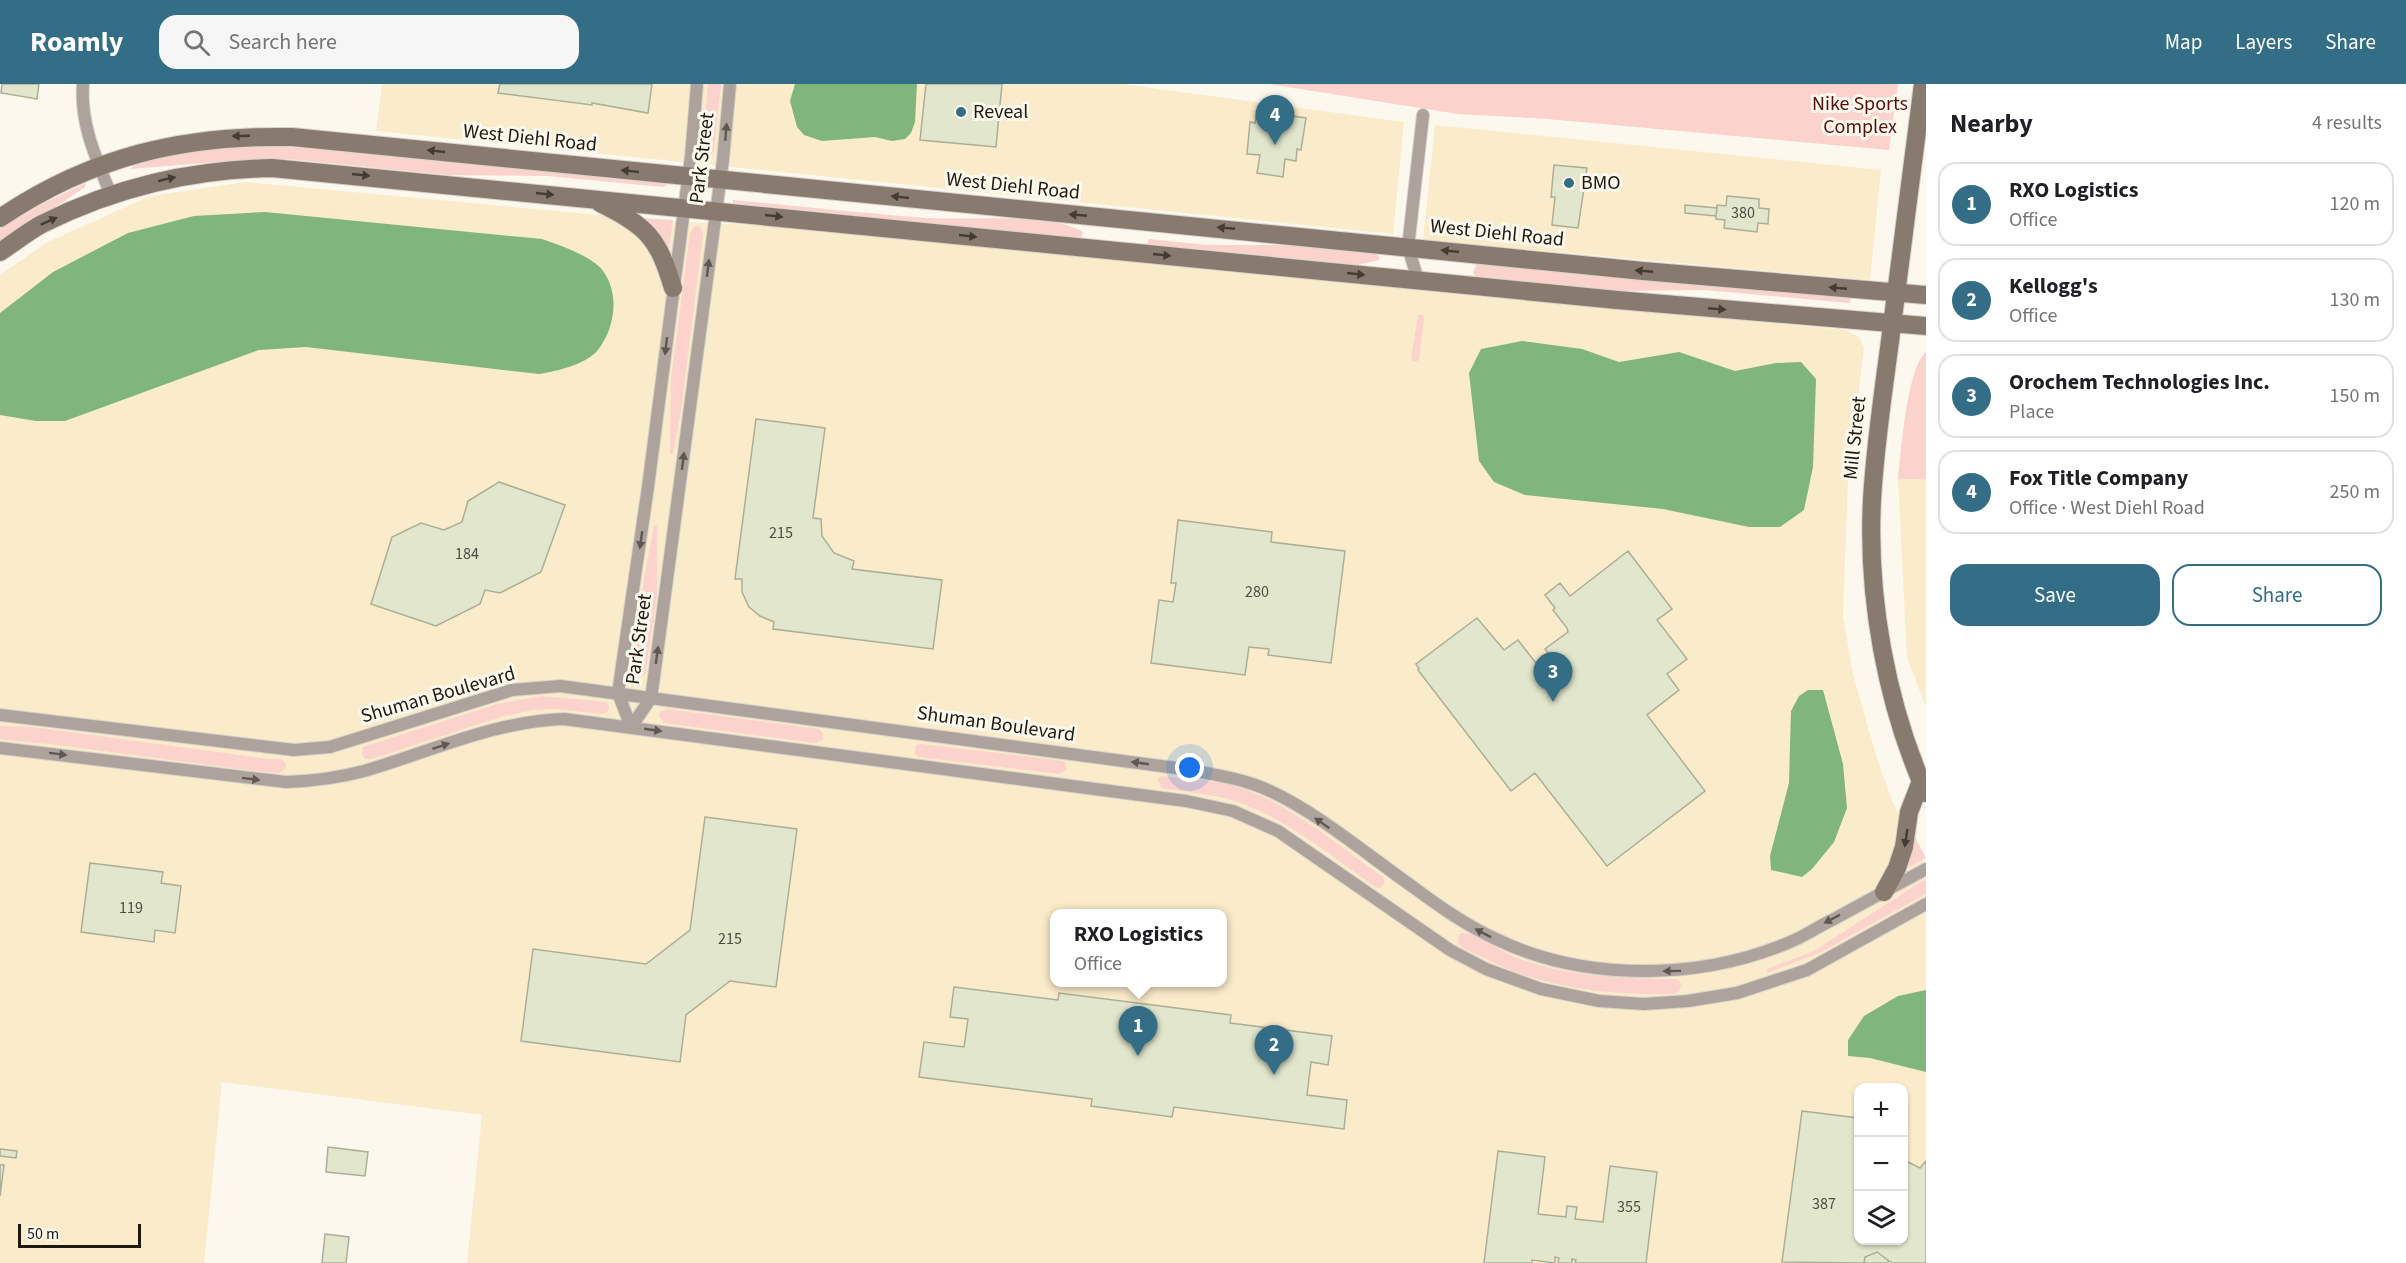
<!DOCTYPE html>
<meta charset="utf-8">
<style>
:root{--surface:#fff;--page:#f6f6f6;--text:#202124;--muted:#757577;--line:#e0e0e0;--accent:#336e86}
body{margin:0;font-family:"Source Sans 3",sans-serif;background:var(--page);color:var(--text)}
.controls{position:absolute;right:18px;bottom:18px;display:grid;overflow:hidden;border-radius:12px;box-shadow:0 2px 4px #0004}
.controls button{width:54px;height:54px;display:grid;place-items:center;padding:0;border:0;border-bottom:2px solid var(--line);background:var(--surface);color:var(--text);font:30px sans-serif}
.scale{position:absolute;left:18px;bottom:15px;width:123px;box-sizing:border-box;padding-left:6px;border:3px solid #1e1a11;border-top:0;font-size:16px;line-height:21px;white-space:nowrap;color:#1e1a11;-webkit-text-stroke:4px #fdf8ee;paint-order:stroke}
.you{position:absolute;left:1190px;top:684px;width:21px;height:21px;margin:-15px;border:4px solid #fff;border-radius:50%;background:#1a73e8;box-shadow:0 0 0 9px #1a73e833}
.badge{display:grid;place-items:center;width:39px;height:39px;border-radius:50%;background:var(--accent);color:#fff;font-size:20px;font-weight:700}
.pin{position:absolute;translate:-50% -50px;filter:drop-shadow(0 2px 3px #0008)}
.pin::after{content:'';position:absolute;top:32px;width:21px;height:18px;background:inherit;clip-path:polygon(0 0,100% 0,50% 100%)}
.popup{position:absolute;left:1050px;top:825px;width:177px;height:78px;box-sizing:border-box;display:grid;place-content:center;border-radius:12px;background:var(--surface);filter:drop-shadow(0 2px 4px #0005);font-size:20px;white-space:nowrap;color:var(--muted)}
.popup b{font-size:22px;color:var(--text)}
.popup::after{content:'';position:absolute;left:50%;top:100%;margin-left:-12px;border:12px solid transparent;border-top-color:var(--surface)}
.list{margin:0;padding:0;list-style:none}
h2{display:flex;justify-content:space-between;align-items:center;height:78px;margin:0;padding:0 24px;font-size:26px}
h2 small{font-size:20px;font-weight:400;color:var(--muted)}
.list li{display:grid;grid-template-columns:39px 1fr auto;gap:18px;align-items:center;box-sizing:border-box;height:84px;margin:0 12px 12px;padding:0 12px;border:2px solid var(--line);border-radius:18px}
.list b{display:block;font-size:22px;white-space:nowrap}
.list p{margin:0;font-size:20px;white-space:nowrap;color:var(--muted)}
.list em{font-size:20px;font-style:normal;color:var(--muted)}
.actions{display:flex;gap:12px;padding:18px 24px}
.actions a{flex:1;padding:14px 0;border:2px solid var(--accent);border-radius:18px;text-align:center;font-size:21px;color:var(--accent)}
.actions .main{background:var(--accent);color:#fff}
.icon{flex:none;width:33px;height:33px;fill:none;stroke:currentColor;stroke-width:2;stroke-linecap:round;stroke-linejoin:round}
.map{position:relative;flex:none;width:1926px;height:1179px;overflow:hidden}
header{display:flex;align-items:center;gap:36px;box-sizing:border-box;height:84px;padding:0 30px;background:var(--accent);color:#fff}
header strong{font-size:28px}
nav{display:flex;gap:33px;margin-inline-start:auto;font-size:21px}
.search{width:420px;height:54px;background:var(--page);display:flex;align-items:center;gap:15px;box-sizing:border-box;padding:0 21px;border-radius:18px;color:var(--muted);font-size:22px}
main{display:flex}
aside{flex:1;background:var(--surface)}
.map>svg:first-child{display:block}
.built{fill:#faebca;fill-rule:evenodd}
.green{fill:#fcd2cc}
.water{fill:#80b67b}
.building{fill:#e2e6cc;stroke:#acaf96;stroke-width:1.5}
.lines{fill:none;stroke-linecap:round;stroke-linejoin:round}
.street-casing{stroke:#d9d4cb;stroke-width:14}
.secondary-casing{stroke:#d9d4cb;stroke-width:20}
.street{stroke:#ada39c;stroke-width:12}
.secondary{stroke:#897a70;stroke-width:18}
.oneway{fill:#5e5850}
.oneway2{fill:#433c32}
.poi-dot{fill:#336e86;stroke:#fdf8ee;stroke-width:2}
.labels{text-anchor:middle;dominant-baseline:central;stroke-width:6;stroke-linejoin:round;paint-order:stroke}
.number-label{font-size:16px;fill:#4f4d40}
.park-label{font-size:20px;fill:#58100b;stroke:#fdf8ee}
.poi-label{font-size:20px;fill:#1e1a11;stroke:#fdf8ee;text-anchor:start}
.street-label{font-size:20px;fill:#1e1a11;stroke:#fdf8ee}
</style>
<header>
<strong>Roamly</strong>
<div class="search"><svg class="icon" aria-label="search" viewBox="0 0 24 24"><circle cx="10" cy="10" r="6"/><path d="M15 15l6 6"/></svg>Search here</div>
<nav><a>Map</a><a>Layers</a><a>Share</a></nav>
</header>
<main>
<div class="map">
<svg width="1926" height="1179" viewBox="0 0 1926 1179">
<rect width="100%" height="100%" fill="#fdf8ee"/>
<path class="built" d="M382,0H1122L1404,38L1393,150L376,47Z
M1435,41L1881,86L1870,196L1423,156Z
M246,98L663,137L773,142L1453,210L1846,246L1859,253L1864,264L1848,396L1843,532L1853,590L1875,668L1892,717L1926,781V1179H467L482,1031L222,998L204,1179H0V191L46,159L150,112ZM1054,830H1222V898H1054ZM1858,1004H1904V1156H1858Z
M1898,395H1926V623L1907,574Z"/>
<path class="green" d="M708,0H721L714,67L709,72L703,70L702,66Z
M1269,0H1898L1889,66L1547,35L1458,30Z
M282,62L663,99L667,101L663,103L547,92L448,91L287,75L228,77L130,85C148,67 253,62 282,62Z
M86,99L85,103L0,161V145L38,122Z
M733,116C797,122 861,129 925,134C968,137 1049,127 1083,148L1082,153L1074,154L733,119Z
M643,134L673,136L669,164Z
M700,142L703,150L681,327L673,370H670L671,295L690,149L694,143Z
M1149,155L1209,161H1282L1373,169L1379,172V176L1357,181L1147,160Z
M1477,179L1851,214L1850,219L1705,206L1618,207L1476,193L1473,189Z
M1418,231H1423L1424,235L1419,276L1414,278L1411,275Z
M1926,268V395H1898C1901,368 1907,283 1926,268Z
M654,441L657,442V513L645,591L632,589L644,494Z
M542,612L606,618L609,622L608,627L603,630L555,625L532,626L501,633L371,675H365L362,671L363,663L497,620Z
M667,625L819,645L823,649V655L815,659L664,639L659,632L660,628Z
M0,642L32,643L268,675H281L286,679V684L279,689L254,687L66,662L0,655Z
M921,660L1064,677L1067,686L1060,690L919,673L915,670L916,661Z
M1162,692C1184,695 1208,696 1230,701C1284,714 1337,761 1383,793L1385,798L1380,804H1377C1332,773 1287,734 1235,717C1212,710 1185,708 1162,704L1157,695Z
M1915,753L1926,774L1907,784Z
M1922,797H1926V810L1819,869L1767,889V885L1814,867Z
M1463,849C1477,850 1502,868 1517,874C1569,893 1622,895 1677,895L1681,900L1680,905L1675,910C1622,911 1569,907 1518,889C1499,882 1481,872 1463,864L1458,859L1459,850Z"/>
<path class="water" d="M795,0H917L915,38L911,49L905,55L892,57L875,53L822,57L804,51L797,43L790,17Z
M265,128L542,155C559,161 592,172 603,187C620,210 615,244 598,266C585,281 557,287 539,290L306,263L259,266L65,337H36L0,331V229L53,188L128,149L194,132Z
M1522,257L1582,265L1619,278L1679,268L1735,287L1776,279L1801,278L1816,295L1813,383L1804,426L1780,443H1749L1663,425L1525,411L1494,398L1479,377L1469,289L1481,265Z
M1808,606H1823L1843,680L1847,724L1834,758L1812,785L1802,793L1771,786L1770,772L1789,699L1791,627L1799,612Z
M1926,906V988L1870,974L1848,972V956L1864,932L1898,912Z"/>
<path class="building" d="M2,0H39L37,15L1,9Z
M500,0H652L648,29L592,19V21L498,9Z
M926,0H1002L996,63L920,56Z
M1257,27L1306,34L1301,66L1297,65L1296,77L1285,75L1283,93L1257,89L1260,71L1247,70L1250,38L1255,39Z
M1554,81L1587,84L1578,144L1552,141L1555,113H1551Z
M1727,112L1759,115V124L1769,125L1768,140L1758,139L1757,148L1724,144L1725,136L1716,135V132L1717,121L1726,122Z
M1685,121L1717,124L1716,132L1685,129Z
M756,335L825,344L813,434L821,435L822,452L834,469L854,477L852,485L942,496L933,565L773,545L774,538L760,532L749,523L742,508V495H735Z
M499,398L565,421L541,488L500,509L485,506L480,520L436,542L371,520L392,453L421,439L444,446L462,438L468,417Z
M1178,436L1272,448L1271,458L1345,467L1331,579L1268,571L1269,565L1249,563L1245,591L1151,579L1159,516L1173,518L1176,499H1171Z
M1628,467L1672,525L1657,536L1687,575L1667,590L1679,606L1647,631L1705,707L1607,782L1535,689L1511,707L1418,586L1419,585L1416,580L1477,534L1504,566L1518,556L1539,583L1552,574L1545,565L1568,548L1567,544L1553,526L1555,524L1545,511L1560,499L1570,512Z
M705,733L797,745L776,903L730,897L686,931L680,978L521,957L533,865L646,880L690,846Z
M90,779L163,788L161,799L181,802L175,849L155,846L154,858L81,848Z
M954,903L1058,916L1059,909L1231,931L1230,939L1332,952L1328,981L1311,978L1307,1011L1347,1016L1344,1045L1174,1023L1172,1033L1091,1022L1092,1015L919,993L924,958L964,963L968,935L950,933Z
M1802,1027L1858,1034V1156H1904V1076L1920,1084L1926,1077V1179H1892L1877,1168L1865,1173L1864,1179L1782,1178Z
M328,1063L368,1068L365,1092L326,1088Z
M0,1065L17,1067L16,1074L0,1072Z
M1498,1067L1545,1073L1538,1130L1566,1133L1567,1122L1577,1123L1575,1135L1603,1138L1610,1082L1657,1088L1646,1179H1575L1576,1176L1572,1175V1179H1558L1559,1174L1555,1173V1179L1532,1176V1179H1484Z
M0,1081H4L0,1112Z
M325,1150L349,1153L346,1179H322Z
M1877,1168L1889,1177L1887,1179H1864L1865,1173Z"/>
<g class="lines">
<defs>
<path id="street" d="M83,0C80,40 96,74 111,111
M1418,196L1408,163L1423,31
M0,631L294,666L330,663L512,606L560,602L1191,686C1217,691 1245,695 1270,707C1318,729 1369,772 1413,803C1440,823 1467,842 1498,856C1586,898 1701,896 1790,858C1805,852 1819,842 1834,835C1865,818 1895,802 1926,785
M631,643L651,614L654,593L723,76L730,0
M631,643L618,609L648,403L691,72L697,0
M0,664L286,698C313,697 338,694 364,687C430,668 494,637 564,635L1186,717L1233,727L1278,747L1450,866L1486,885L1541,905L1599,917L1644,920L1688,917L1737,909L1807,886L1926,820"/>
<path id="secondary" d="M1923,0C1912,86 1901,172 1890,257C1883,310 1875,362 1872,416C1867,513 1886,619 1926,709
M600,119C648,143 658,154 673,204
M0,134C92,72 183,51 292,53L1643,187L1926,211
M0,168C14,159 27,148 42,140C116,103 190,86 272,84L1617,216L1926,242
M1884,808L1897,784L1904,763L1909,728L1921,697"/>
</defs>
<use href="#street" class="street-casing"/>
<use href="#secondary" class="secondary-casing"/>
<use href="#street" class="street"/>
<use href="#secondary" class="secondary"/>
</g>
<defs><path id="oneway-solid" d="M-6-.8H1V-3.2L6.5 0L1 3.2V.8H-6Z" transform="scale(1.5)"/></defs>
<g class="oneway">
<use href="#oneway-solid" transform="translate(726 48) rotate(-85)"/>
<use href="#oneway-solid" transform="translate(708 184) rotate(-83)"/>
<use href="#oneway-solid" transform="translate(666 262) rotate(97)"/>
<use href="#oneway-solid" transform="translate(683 377) rotate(-83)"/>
<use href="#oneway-solid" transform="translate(641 456) rotate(98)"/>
<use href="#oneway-solid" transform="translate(657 571) rotate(-82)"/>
<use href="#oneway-solid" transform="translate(653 646) rotate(8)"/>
<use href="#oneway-solid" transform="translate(441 662) rotate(-18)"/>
<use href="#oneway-solid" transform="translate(58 670) rotate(7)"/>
<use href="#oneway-solid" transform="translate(1140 679) rotate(-172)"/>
<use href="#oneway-solid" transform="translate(251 695) rotate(7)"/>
<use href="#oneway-solid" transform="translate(1322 739) rotate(-145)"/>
<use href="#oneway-solid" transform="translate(1832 835) rotate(152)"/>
<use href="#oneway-solid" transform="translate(1483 849) rotate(-153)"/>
<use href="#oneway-solid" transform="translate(1672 887) rotate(179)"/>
</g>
<g class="oneway2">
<use href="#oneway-solid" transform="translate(241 52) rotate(178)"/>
<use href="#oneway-solid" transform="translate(436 67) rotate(-174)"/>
<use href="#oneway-solid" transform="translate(630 87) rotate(-174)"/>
<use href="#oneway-solid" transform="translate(361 91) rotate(6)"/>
<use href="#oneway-solid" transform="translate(167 95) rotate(-14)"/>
<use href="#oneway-solid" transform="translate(545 110) rotate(6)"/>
<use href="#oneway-solid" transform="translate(900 113) rotate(-174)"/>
<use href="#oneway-solid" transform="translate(1078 131) rotate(-175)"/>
<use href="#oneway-solid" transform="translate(774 132) rotate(6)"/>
<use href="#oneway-solid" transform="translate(49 137) rotate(-24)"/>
<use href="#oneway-solid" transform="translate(1226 144) rotate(-175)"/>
<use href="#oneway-solid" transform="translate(968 152) rotate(6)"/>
<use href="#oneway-solid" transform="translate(1450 167) rotate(-174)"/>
<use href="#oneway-solid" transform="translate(1162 171) rotate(6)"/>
<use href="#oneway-solid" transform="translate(1644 187) rotate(-175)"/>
<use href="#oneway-solid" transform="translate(1356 190) rotate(6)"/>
<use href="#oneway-solid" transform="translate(1838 204) rotate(-175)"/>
<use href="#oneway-solid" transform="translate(1717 225) rotate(5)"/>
<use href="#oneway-solid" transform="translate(1906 754) rotate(99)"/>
</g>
<g class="poi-dot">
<circle cx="961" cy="28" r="6"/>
<circle cx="1569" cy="99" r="6"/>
</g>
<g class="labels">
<g class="number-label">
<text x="1743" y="129">380</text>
<text x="781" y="449">215</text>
<text x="467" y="470">184</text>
<text x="1257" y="508">280</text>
<text x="131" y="824">119</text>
<text x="730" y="855">215</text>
<text x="1824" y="1120">387</text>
<text x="1629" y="1123">355</text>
</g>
<g class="park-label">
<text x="1860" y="20">Nike Sports<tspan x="1860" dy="23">Complex</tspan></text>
</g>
<g class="poi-label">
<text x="973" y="28">Reveal</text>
<text x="1581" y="99">BMO</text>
</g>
<g class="street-label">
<text transform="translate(530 54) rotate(6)">West Diehl Road</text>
<text transform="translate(702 74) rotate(-83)">Park Street</text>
<text transform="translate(1013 102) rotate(6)">West Diehl Road</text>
<text transform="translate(1497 149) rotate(6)">West Diehl Road</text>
<text transform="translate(1855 354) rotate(-84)">Mill Street</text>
<text transform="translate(639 555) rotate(-82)">Park Street</text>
<text transform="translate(438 611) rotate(-16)">Shuman Boulevard</text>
<text transform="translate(996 640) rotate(8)">Shuman Boulevard</text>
</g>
</g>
</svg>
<div class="controls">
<button>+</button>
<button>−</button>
<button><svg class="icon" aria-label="layers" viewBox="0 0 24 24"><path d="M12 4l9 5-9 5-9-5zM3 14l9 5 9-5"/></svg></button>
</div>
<div class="scale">50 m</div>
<div class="you"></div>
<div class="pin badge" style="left:1138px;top:972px">1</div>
<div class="popup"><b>RXO Logistics</b>Office</div>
<div class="pin badge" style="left:1274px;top:991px">2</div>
<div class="pin badge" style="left:1553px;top:618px">3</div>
<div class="pin badge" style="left:1275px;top:61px">4</div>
</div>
<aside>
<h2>Nearby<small>4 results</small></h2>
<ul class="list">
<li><span class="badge">1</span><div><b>RXO Logistics</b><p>Office</p></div><em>120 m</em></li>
<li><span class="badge">2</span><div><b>Kellogg's</b><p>Office</p></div><em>130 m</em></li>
<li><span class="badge">3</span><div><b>Orochem Technologies Inc.</b><p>Place</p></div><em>150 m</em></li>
<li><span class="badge">4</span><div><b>Fox Title Company</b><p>Office · West Diehl Road</p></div><em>250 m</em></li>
</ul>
<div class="actions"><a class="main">Save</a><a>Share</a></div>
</aside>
</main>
